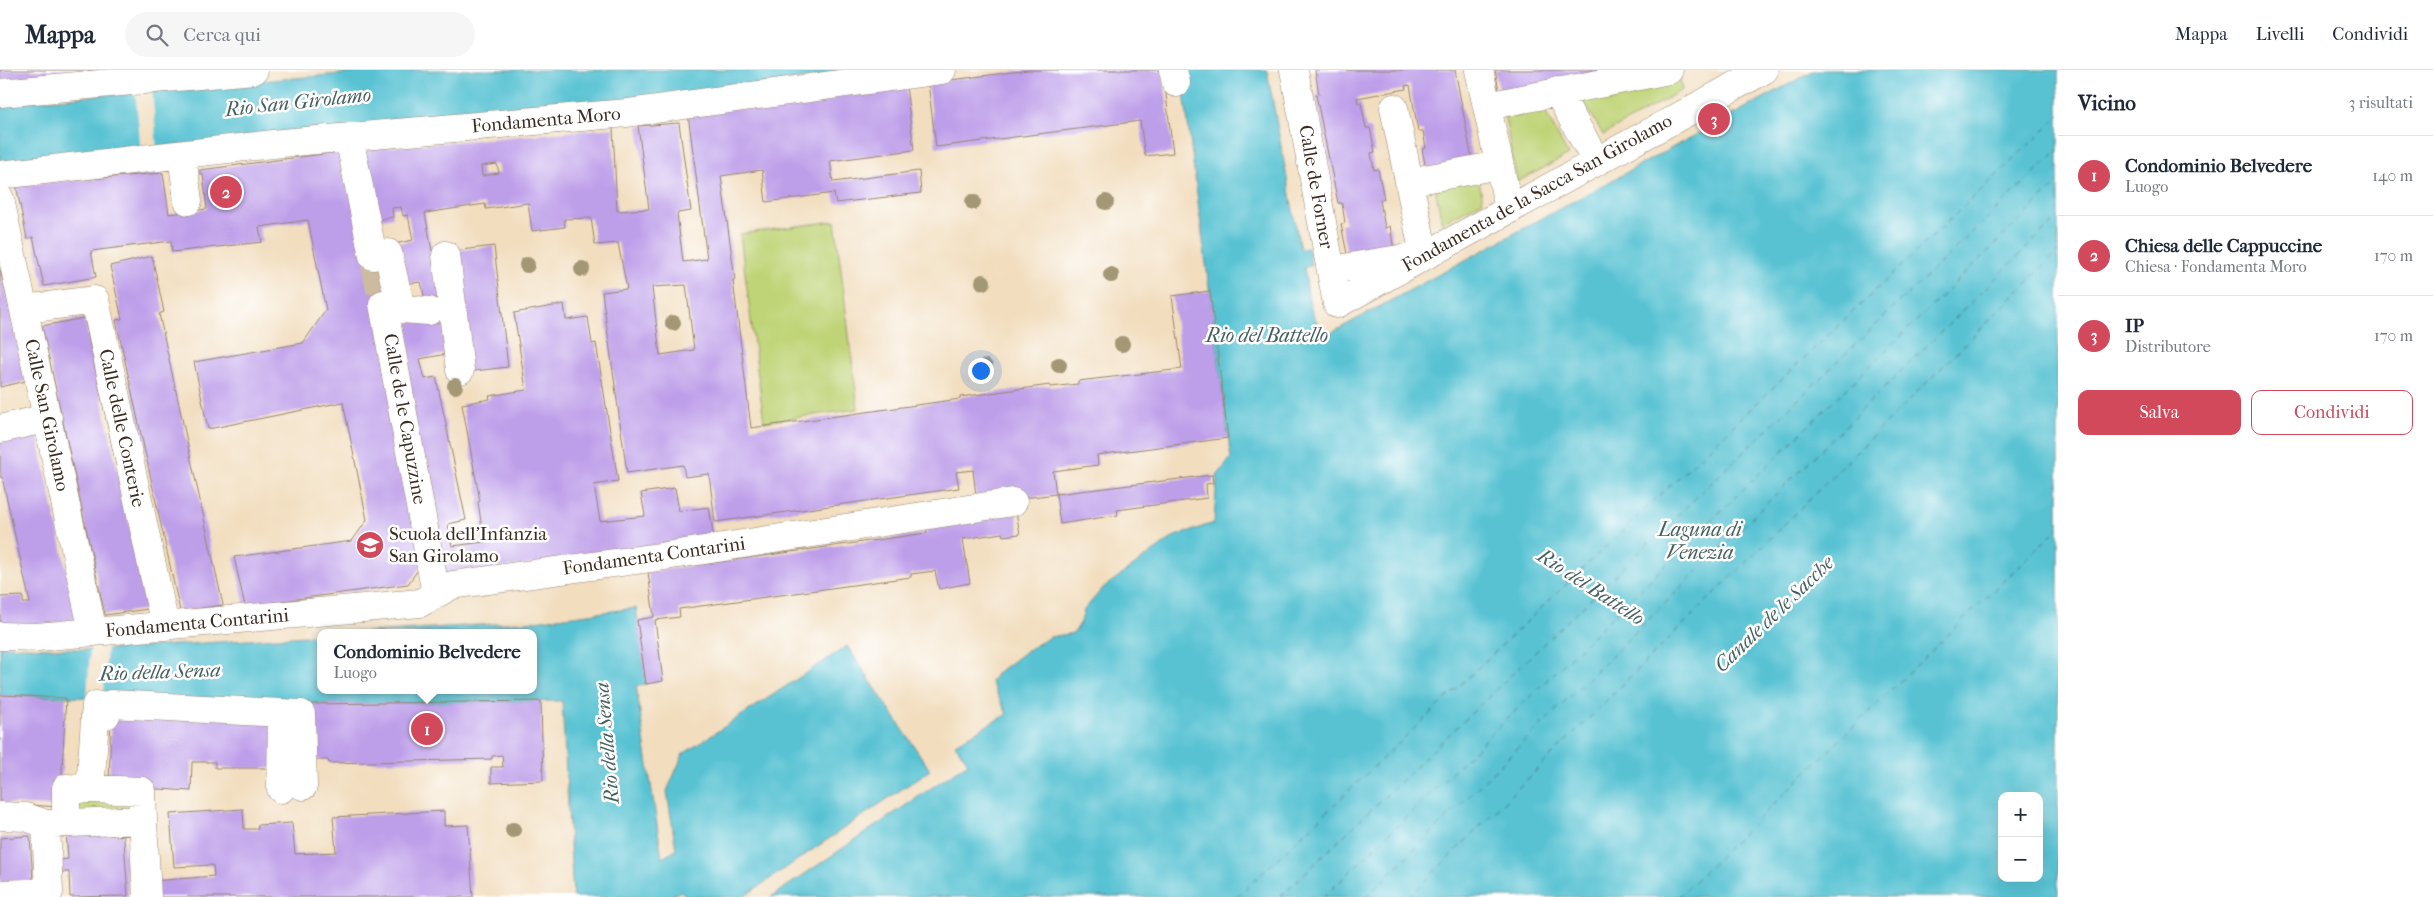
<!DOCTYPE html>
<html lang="it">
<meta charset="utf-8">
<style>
:root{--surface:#fff;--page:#f6f6f7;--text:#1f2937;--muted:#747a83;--line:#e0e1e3;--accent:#d1495b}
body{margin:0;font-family:"IM FELL French Canon",serif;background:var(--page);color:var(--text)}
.controls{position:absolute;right:15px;bottom:15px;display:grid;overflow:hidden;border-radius:10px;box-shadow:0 5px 20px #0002}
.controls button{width:45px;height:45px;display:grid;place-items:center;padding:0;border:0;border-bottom:1px solid var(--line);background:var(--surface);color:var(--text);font:25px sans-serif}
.you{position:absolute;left:980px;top:300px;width:18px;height:18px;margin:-12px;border:4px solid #fff;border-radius:50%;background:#1a73e8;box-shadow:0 0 0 8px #1a73e833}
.badge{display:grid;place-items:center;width:32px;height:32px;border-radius:50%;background:var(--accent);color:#fff;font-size:16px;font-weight:700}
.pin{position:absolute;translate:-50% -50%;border:2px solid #fff;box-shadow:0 1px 5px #0006}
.popup{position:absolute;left:317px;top:559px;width:220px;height:65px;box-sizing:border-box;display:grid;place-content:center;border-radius:10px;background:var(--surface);filter:drop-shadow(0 1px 4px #0005);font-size:16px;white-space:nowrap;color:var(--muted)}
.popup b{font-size:19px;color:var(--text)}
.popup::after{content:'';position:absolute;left:50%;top:100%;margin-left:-10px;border:10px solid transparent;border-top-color:var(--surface)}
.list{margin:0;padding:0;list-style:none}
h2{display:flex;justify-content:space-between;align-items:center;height:65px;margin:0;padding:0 20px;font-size:21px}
h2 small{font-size:16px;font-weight:400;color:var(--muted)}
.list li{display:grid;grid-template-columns:32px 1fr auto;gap:15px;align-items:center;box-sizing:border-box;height:80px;padding:0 20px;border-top:1px solid var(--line)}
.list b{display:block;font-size:19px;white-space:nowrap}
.list p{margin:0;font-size:16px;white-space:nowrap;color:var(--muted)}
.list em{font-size:16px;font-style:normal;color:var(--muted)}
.actions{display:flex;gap:10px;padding:15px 20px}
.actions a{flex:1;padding:11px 0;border:1px solid var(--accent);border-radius:10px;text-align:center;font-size:18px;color:var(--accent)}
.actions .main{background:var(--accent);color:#fff}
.icon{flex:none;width:28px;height:28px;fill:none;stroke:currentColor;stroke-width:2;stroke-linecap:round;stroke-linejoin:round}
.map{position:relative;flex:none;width:2058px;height:827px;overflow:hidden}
header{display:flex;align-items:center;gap:30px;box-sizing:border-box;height:70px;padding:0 25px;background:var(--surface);border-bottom:1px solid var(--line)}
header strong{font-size:24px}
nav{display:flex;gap:28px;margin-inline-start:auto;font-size:18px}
.search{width:350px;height:45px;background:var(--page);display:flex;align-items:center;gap:12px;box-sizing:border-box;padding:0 18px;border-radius:28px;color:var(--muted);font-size:19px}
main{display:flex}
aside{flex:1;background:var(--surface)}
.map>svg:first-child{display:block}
.green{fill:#bfd477;stroke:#7d7f4a}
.water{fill:#58c2d3;stroke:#4a7678;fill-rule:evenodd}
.pier{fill:#f2debf}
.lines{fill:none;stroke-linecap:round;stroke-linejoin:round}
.ferry{stroke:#455f5d;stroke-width:1;stroke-dasharray:6 5;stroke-linecap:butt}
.building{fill:#bd9ee9;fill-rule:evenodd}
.street-tunnel{stroke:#cdba9f;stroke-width:28;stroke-dasharray:28 14;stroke-linecap:butt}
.street-casing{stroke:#96846e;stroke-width:29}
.street{stroke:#fff;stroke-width:28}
.tree{fill:#a39775}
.labels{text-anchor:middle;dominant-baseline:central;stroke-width:5;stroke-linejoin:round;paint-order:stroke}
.street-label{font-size:19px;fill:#3b2a1e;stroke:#fff}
.poi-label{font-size:19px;fill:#3b2a1e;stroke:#fff;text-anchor:start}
.water-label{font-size:20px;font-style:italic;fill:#455f5d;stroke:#fff}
</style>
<header>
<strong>Mappa</strong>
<div class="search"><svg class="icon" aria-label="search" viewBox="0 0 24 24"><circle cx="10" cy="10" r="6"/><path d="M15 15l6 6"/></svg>Cerca qui</div>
<nav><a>Mappa</a><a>Livelli</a><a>Condividi</a></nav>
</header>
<main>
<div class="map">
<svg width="2058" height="827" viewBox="0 0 2058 827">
<rect width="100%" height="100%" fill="#fff"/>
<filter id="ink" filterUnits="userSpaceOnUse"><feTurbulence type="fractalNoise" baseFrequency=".02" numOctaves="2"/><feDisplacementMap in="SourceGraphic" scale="10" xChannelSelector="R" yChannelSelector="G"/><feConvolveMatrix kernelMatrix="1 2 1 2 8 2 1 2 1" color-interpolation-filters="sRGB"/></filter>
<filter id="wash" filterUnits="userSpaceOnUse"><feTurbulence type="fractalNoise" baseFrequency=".0096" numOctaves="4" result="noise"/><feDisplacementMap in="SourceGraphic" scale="20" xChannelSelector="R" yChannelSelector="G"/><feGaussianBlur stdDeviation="1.12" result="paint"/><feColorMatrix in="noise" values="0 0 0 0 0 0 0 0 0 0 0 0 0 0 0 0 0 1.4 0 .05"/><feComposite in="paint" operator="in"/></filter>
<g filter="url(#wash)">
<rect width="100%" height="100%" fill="#f2debf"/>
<path class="green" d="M1679,4L1682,20L1603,65L1580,24Z
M1540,32L1568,85L1517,112L1503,38Z
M1477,102L1483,131L1442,153L1434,112Z
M835,151L858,339L764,352L740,164Z
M74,727L134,729V742L74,745Z"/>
<path class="water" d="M386,0H867L637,31L0,92V34Z
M1183,0H1267L1300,179L1308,178L1311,195L1304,198C1308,219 1308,255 1331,263L1815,0H2058V827H771L968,693L955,674L1007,644L991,612L996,604L1026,581L1050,567L1074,563L1081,552L1084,540L1103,518L1175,466L1214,453L1217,406L1231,388L1183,15ZM2002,726H2039V808H2002Z
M636,538L646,614L636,616L662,788L676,780L667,721L683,684L847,576L930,700L743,827H686L681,821L669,827H573L562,631L310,634L0,625V576L100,580L321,565V620H533V563H356L526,552Z"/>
<path class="pier" d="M152,18L157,80L141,81L135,19Z
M90,577H107L103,631L87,630Z"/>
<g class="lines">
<path class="ferry" d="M1237,827L2058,47
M1280,827L2058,80
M1324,827L2058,113
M1366,827L2058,147
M1409,827L2058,182
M1678,827L2058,458"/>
</g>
<g id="blocks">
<path class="building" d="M0,0H122L0,21Z
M1028,0H1163L1173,83L1145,86L1140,51L936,77L928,13Z
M1315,0H1455L1473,94L1427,103L1422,79L1426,78L1423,61H1418L1410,15L1405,16L1406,19L1357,28L1358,33H1361L1366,58H1370L1375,82L1371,83L1374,100L1378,99L1384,129L1380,130L1385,158L1390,156L1394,180L1348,189L1341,154L1345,153L1342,133H1338L1316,25L1319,24Z
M1495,0H1651L1501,30Z
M906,16L914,80L830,91L833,112L919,101L921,123L836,133L834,123L766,132L762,100L721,106L735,210H733L751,358L960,329V327L1050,315V317L1078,314V311L1182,299L1172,226L1210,221L1228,368L1097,385L1098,395L1053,401L1056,424L977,434L973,400L956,402L959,418L715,452L709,404L685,407L683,395L627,403L602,222L627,219L618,173L595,175L591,148L564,149L565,157L532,161L528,133L486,139L485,134L425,143L432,181L440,179L452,283L420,289L425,309L436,307L466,450L448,454L452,476L484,472L478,432L480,431L462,334L490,329L489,326L526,320L514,243L564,234L566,250L588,247L592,274L596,273L618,411L594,415L600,451L645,446L641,423L675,418L679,441L709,437L714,469L442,506L392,249L427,239L421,212L402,214L394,174L413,170L408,145L403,146L401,137L392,138L393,147L372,151L359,80L613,58L617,141L649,139L638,56L679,53L691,141L677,143L683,192L707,189L688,44ZM497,94L499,103L482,106L481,96ZM686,215L694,280L660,285L652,217Z
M346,81L383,193L425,490L408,514L245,536L234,487L352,471L367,450L343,332L208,359L194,292L303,273L326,240L308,150L259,157L262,172L172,182L171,171L91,181L96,207L44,216L33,167L27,169L16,115L163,103L169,144L207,139L203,104H200V100Z
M494,176L508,297L466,302L452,181Z
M152,186L164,242L159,244L223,535L180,541L116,250L122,249L110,196Z
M0,198L26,311L0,317Z
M84,248L148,539L105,545L42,256Z
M37,364L78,552L0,557V527L23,526V533H30L2,407H0V373Z
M1212,405L1213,413L1206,414L1207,428L1117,440L1118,445L1060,454L1056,424Z
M1015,436L1020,464L1003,466L1002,463L963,469L970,513L939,519L935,501L911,504V507L679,539L680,547L655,550L663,611L646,614L637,550L654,547L648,502L927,463L926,453Z
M0,625L66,628L60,737L0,733Z
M541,631L543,711L491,713V697H503L502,685L492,686V689L329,693L328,690H313L310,634Z
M111,643L275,649L273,698H215V692H192L191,721L109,716Z
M243,739L244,759H258V755L292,753L295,784L336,782L333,747L444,741V756L468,755L473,827H154L153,811L214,806L213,795L174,797L170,744Z
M123,757L128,826L70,827L69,802H61L60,790L68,789L66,761Z
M30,766L33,812L0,814V768Z"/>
</g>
</g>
<g filter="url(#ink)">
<use href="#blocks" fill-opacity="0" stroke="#96846e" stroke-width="1"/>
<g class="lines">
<path class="street-tunnel" d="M375,194L383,234"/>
<defs>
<path id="street" d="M1173,0L1176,13
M1294,0L1337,234L1764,0
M1479,0L1509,139
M1557,21L1596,91
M0,23L254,0
M1487,36L1669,0
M349,67L373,186L388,183L401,239L385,242
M182,85L188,131
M0,105L282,73L627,43L942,0
M1409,112L1499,95
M0,129L93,562
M446,185L460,300
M1331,200L1424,185L1394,38
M383,234L436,524
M25,239L95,230L165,556
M401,239L429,241
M0,359L48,348
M0,566L37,567L420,533L452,515L659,487L1013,432
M95,645H106L107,635L111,634L301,644L303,716
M91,707L96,635
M281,719L282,644
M0,746L26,747L46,754L143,750L142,721L66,718V753
M143,750L147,827
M4,827V824L49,822L46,754"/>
</defs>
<use href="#street" class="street-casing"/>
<use href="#street" class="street"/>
</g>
<g class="tree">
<circle cx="973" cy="132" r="8"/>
<circle cx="1106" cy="132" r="8"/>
<circle cx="527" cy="195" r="8"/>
<circle cx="582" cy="199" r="8"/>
<circle cx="1111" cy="205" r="8"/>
<circle cx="983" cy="212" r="8"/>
<circle cx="673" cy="253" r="8"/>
<circle cx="1122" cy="274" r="8"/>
<circle cx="1059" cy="295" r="8"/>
<circle cx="985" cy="297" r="8"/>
<circle cx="455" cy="316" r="8"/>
<circle cx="513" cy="760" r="8"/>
</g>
</g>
<defs>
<symbol id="school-disc" viewBox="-11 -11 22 22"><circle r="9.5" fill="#d1495b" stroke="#fff"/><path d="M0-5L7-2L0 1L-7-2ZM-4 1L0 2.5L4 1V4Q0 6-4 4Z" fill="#fff"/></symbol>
</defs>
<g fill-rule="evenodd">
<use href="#school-disc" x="354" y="459" width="32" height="32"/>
</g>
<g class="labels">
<g class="street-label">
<text transform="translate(546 50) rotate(-5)">Fondamenta Moro</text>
<text transform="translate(1316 117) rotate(80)">Calle de Forner</text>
<text transform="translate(1537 123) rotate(-29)">Fondamenta de la Sacca San Girolamo</text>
<text transform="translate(47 345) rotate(78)">Calle San Girolamo</text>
<text transform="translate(405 349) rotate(80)">Calle de le Capuzzine</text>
<text transform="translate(122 358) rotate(78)">Calle delle Conterie</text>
<text transform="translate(654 486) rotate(-8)">Fondamenta Contarini</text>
<text transform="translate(197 553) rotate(-5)">Fondamenta Contarini</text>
</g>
<g class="poi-label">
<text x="389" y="464">Scuola dell'Infanzia<tspan x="389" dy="22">San Girolamo</tspan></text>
</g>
<g class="water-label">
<text transform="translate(298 32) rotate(-6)">Rio San Girolamo</text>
<text x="1267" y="265">Rio del Battello</text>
<text x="1700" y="459">Laguna di<tspan x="1700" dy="23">Venezia</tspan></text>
<text transform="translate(1591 517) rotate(33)">Rio del Battello</text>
<text transform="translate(1774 544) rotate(-44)">Canale de le Sacche</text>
<text transform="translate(160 602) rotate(-2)">Rio della Sensa</text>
<text transform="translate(607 673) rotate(-95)">Rio della Sensa</text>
</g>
</g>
</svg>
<div class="controls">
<button>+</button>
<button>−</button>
</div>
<div class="you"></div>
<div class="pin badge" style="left:427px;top:659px">1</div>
<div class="popup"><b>Condominio Belvedere</b>Luogo</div>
<div class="pin badge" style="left:226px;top:122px">2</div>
<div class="pin badge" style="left:1714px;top:49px">3</div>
</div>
<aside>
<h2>Vicino<small>3 risultati</small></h2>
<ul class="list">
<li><span class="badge">1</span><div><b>Condominio Belvedere</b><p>Luogo</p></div><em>140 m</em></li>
<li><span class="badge">2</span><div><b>Chiesa delle Cappuccine</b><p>Chiesa · Fondamenta Moro</p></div><em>170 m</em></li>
<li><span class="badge">3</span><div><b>IP</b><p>Distributore</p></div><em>170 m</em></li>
</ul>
<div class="actions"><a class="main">Salva</a><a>Condividi</a></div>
</aside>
</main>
